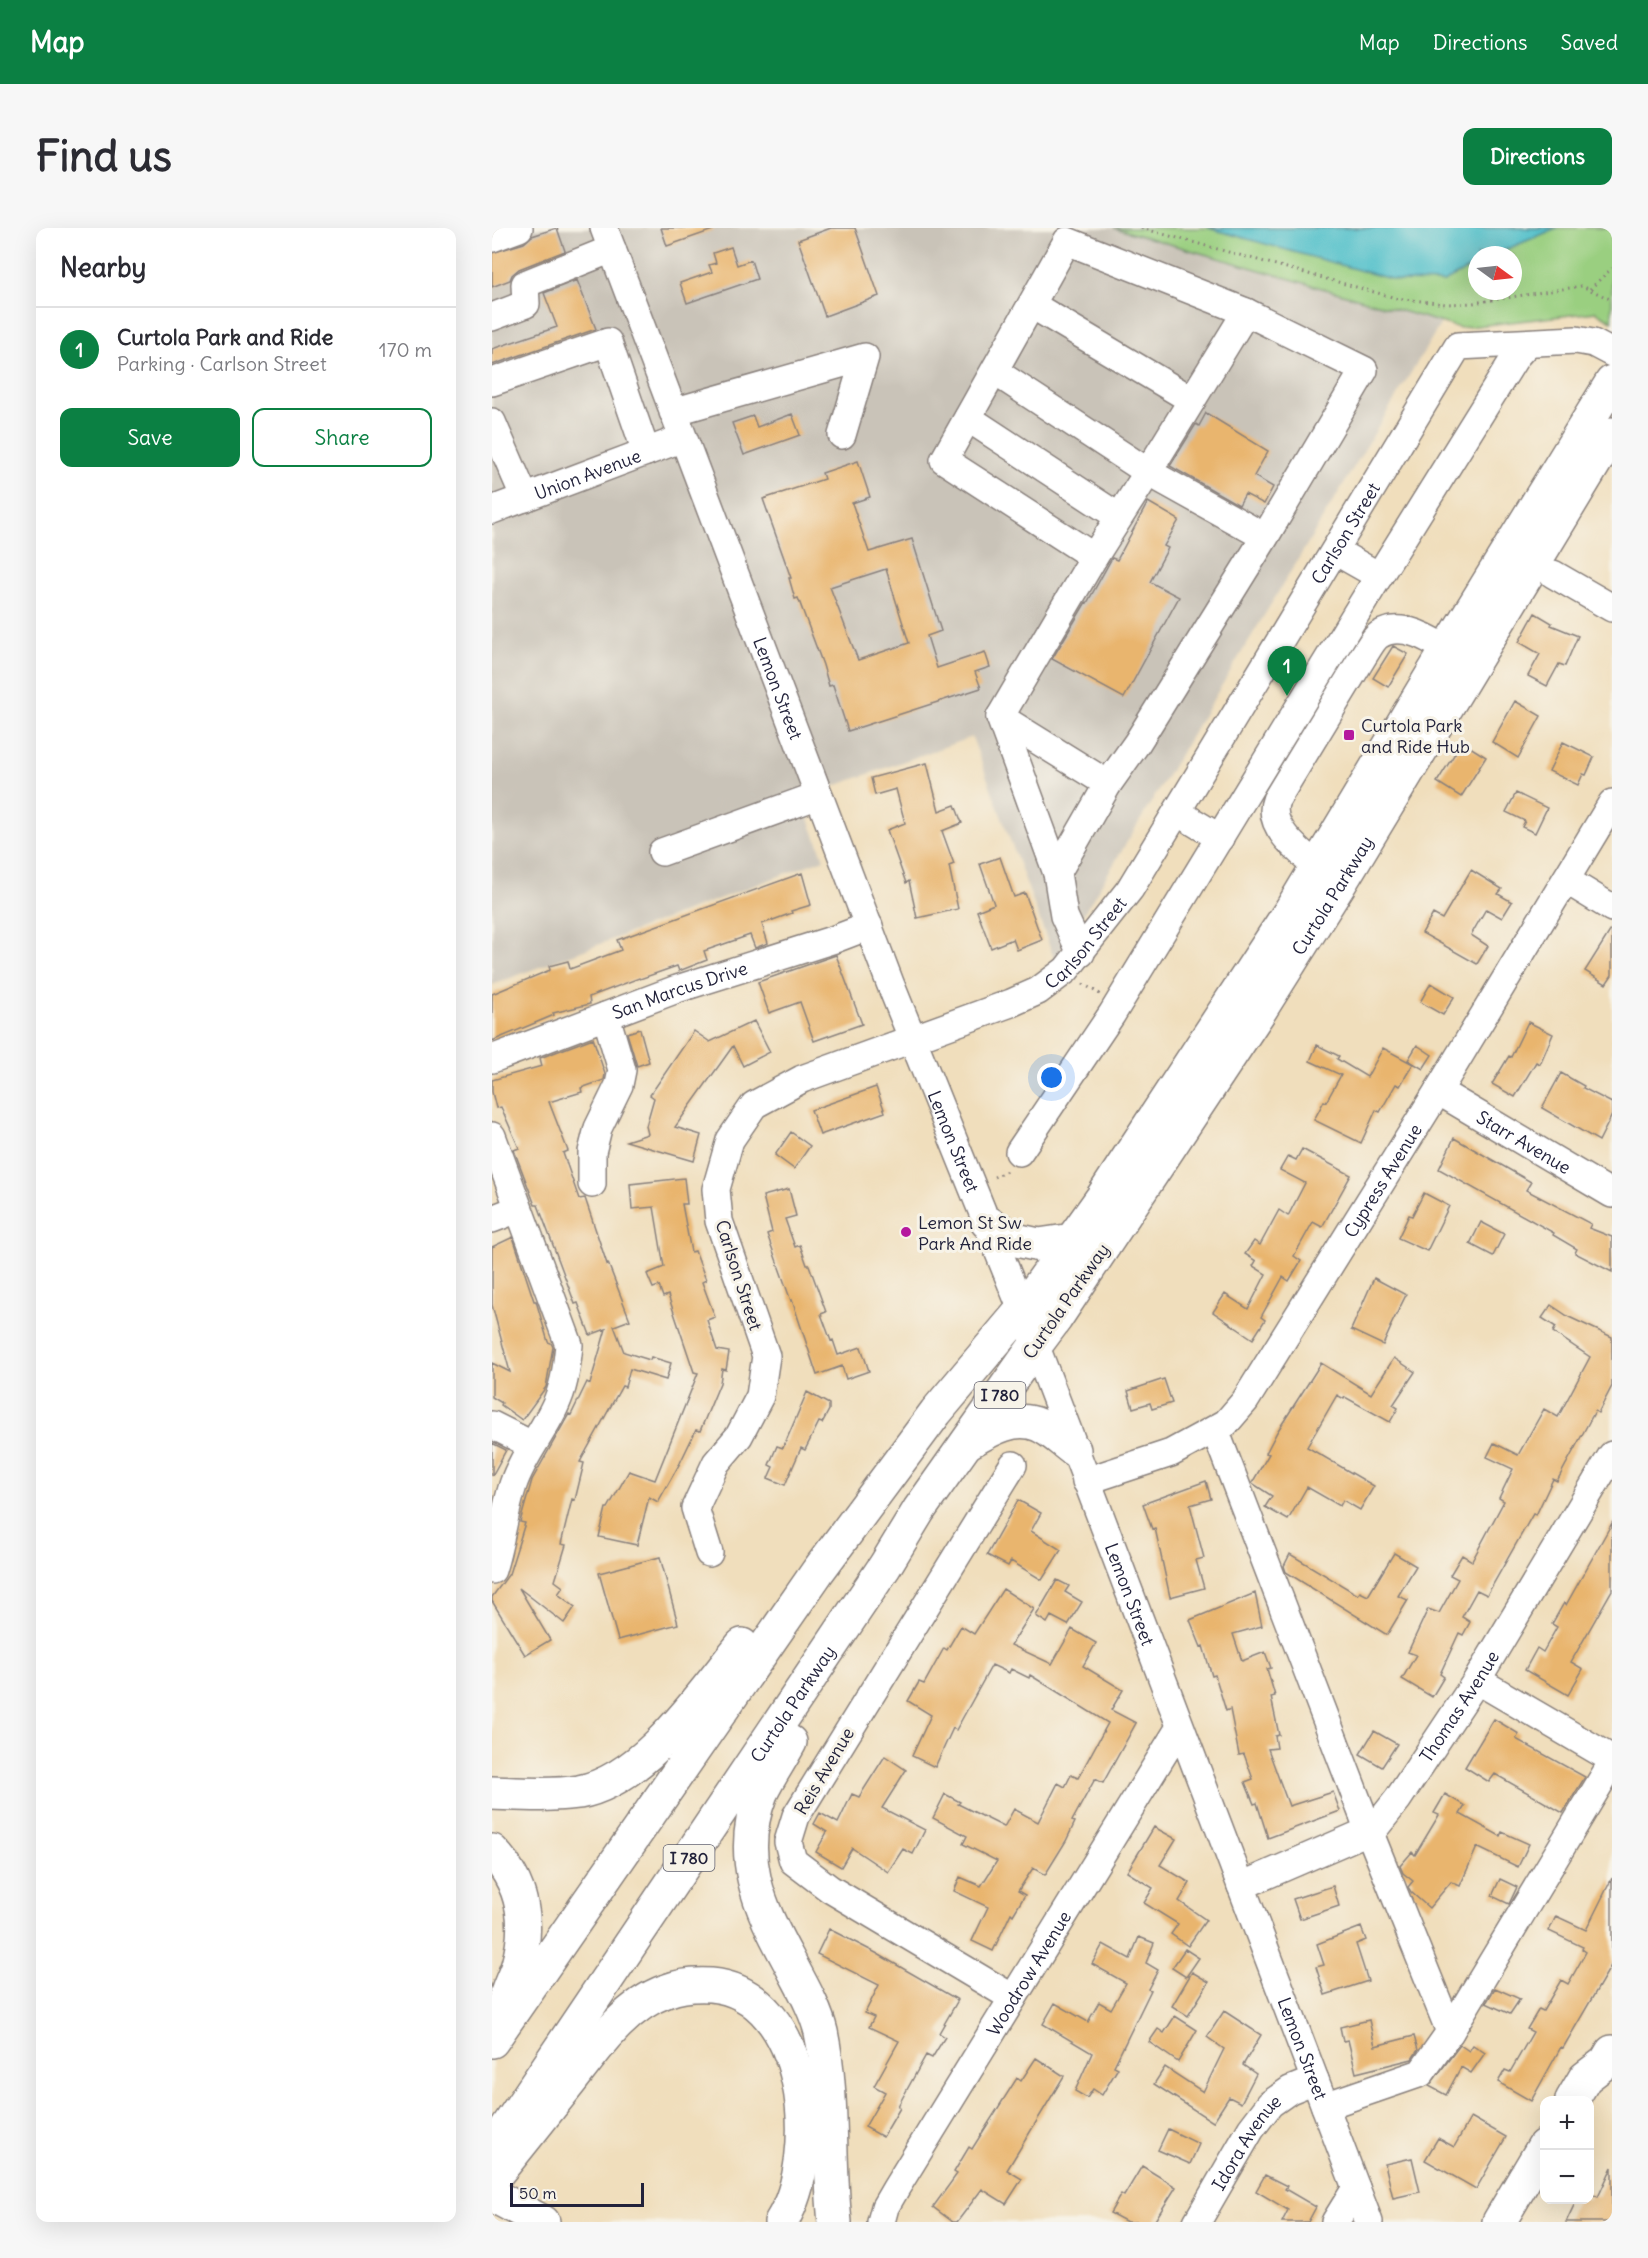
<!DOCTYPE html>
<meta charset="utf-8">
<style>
:root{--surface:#fff;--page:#f7f7f7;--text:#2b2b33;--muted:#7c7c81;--line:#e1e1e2;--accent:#0b8043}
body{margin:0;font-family:Delius,sans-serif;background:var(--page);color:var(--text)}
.controls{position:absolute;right:18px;bottom:18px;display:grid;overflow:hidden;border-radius:12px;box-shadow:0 6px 24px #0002}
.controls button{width:54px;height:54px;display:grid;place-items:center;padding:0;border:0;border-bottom:2px solid var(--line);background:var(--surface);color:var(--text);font:30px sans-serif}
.compass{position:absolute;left:976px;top:18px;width:54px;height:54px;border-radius:50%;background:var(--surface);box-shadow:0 6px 24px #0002;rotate:105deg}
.scale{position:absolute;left:18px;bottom:15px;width:134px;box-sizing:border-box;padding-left:6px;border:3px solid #22223b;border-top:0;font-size:16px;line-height:21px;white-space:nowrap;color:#22223b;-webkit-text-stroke:4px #f7f3e8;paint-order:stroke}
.you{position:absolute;left:560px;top:850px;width:21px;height:21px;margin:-15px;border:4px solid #fff;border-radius:50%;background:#1a73e8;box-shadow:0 0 0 9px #1a73e833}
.badge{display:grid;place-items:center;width:39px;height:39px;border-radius:50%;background:var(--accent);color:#fff;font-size:20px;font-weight:700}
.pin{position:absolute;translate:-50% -50px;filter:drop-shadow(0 2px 3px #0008)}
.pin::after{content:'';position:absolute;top:32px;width:21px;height:18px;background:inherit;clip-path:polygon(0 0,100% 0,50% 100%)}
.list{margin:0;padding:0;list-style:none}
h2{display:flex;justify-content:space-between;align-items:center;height:78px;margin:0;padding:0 24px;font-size:26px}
h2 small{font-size:20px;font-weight:400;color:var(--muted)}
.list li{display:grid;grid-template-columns:39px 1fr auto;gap:18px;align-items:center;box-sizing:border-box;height:84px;padding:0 24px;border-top:2px solid var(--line)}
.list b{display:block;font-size:22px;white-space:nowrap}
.list p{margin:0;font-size:20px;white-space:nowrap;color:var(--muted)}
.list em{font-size:20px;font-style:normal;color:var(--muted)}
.actions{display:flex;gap:12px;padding:18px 24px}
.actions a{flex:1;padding:14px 0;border:2px solid var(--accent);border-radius:12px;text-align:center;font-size:21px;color:var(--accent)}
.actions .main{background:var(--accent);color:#fff}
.map{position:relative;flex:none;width:1120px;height:1994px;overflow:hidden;border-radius:12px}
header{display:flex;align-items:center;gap:36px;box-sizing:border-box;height:84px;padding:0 30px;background:var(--accent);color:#fff}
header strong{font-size:28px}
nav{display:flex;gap:33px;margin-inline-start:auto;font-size:21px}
.intro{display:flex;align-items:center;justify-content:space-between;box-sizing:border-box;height:144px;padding:0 36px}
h1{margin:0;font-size:42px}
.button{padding:15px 27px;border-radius:12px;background:var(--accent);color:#fff;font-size:21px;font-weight:700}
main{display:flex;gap:36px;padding:0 36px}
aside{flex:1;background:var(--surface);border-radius:12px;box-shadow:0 6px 24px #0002}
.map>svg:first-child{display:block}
.industrial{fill:#c9c3b8}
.green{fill:#9acf80;stroke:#5e785e;stroke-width:1.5;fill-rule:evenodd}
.water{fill:#54c1cb;stroke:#3b7283;stroke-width:1.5}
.building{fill:#e9b56e;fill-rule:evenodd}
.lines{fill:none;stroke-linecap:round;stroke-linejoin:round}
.minor-casing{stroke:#89807c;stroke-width:30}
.major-casing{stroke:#89807c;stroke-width:36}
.highway-casing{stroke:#89807c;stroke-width:36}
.path{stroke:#89807c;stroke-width:3;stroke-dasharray:1.5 4.5;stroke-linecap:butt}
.minor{stroke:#fff;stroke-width:27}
.major{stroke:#fff;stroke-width:33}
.highway{stroke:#fff;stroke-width:33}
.poi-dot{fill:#b5179e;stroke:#f7f3e8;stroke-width:2}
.labels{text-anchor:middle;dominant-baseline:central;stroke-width:6;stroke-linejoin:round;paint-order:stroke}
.shield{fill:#f7f3e8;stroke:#62616f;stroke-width:1.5}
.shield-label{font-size:16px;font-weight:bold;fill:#22223b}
.street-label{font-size:18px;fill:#22223b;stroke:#f7f3e8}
.poi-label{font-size:18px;fill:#22223b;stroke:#f7f3e8;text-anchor:start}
</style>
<header>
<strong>Map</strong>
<nav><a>Map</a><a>Directions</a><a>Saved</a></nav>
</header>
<div class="intro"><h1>Find us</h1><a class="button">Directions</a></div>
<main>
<aside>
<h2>Nearby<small></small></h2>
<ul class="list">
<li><span class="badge">1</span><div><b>Curtola Park and Ride</b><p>Parking · Carlson Street</p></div><em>170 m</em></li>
</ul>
<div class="actions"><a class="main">Save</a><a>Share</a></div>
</aside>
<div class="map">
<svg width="1120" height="1994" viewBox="0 0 1120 1994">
<rect width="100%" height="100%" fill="#f7f3e8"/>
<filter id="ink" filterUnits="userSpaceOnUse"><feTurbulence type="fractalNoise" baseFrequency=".0167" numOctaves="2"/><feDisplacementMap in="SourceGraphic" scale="12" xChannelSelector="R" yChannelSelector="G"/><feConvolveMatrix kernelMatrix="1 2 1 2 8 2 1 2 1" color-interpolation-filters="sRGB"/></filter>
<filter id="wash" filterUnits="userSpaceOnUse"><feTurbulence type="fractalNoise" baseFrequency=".008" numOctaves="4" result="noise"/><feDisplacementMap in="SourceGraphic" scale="24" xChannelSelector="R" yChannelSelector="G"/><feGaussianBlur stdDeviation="1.35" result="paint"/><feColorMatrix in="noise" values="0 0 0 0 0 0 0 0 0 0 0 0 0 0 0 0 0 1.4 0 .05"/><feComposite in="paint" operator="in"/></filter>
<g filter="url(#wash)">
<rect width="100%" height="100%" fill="#f0debc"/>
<path class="industrial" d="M0,0H622L949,95L563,733L480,509L309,570L332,631L0,757Z"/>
<path class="green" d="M622,0H1120V93L1104,84L968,100ZM985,27H1021V63H985Z"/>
<path class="water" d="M716,0H1065L1001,27H985V36L952,54L906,53Z"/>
<g id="blocks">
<path class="building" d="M65,0L73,23L27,41L20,47L18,52L0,59V25L32,15L40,8Z
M169,0H221V2L175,18Z
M339,0H363L387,68L333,88L306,12Z
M239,19L245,37L259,32L265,51L195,75L188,55L220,44L217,37L224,35L221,25Z
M85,52L104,101L0,137V121L65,99L52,65Z
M714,185L776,223L762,248L781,259L772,276L753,266L747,277L678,238L704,196L707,198Z
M300,186L308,207L252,227L240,195L261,188L265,199Z
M366,233L378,269L360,275L377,324L420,311L449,403L435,408L445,440L493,424L498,439L483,444L489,460L356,503L341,457L337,458L331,437L306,370L303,371L297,350H299L271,271L332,251L330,245ZM394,341L417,415L366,432L338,359Z
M656,274L687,292L672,318L676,320L658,354L687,369L632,470L560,431L594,374L595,375L620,330L625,332Z
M1043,385L1060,395L1059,397L1086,408L1073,438L1067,436L1055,458L1036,448L1048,426L1027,414Z
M901,418L916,426L896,459L881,450Z
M1023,473L1049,488L1026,530L1000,514Z
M970,514L994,529L969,569L945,554Z
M1071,514L1102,529L1094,547L1091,546L1086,557L1057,543Z
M435,535L447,583L463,577L470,595L450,603L462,636L457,638L466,681L425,690L417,653L414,655L395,602L413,595L404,561L383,567L379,550Z
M1024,565L1055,580L1043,605L1030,599L1033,593L1014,584Z
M508,629L522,669L533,665L550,712L525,722L521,711L499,720L485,683L502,676L488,636Z
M979,642L1010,661L1006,666L1020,674L1010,690L994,681L979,707L996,718L985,736L930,705L941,686L950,691Z
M310,645L319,677L299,683L300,685L270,696L276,715L263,720L258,707L212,723L215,732L187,743L185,738L148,751L147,750L97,769L98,776L61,785L62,787L0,813V766L58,742L57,738L76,733L78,741L129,722L125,712Z
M1120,700V747L1114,756L1093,743Z
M344,727L370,796L322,813L308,774L277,785L266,754Z
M939,755L962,769L951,787L928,774Z
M262,793L278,824L251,838L241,818L183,899L209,907L202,933L134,913L156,906L154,898L162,870L158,867L202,803L218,814Z
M1036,794L1061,806L1048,836L1044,834L1023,869L1000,856L1017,828L1019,829Z
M148,801L157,834L145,838L135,805Z
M101,810L113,846L112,852L89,860L90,864L57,874L76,923L71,925L87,971L93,970L115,1036L116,1035L138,1092L122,1098L132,1124L158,1132L159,1129L179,1135L174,1152L138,1141L133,1159L130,1158L88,1234L92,1235L83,1272L80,1271L69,1316L74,1317L63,1353L71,1359L66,1366L83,1379L72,1395L27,1360L58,1412L33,1427L0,1373V1369L17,1346L33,1295L28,1294L40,1252L77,1186L79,1187L95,1154L98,1156L114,1101L98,1107L86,1075L83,1076L46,977H43L22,922L27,920L9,879L4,880L0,864V852L50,838L48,830Z
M825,817L847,828L845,831L875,849L891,820L921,836L908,858L904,856L888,884L884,882L869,915L822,892L832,873L834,874L849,847L818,833Z
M925,817L940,827L931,841L916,832Z
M1069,845L1092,858L1091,860L1120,875V887L1107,913L1050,880Z
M384,859L393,884L328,907L319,882Z
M299,904L318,918L302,941L283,927Z
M962,910L1039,954L1034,962L1099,996L1097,1000L1120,1009V1044L1083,1025L1085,1021L1061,1007L1062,1005L947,941Z
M810,921L859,947L830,999L821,994L802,1028L809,1033L797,1053L791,1049L769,1089L773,1092L761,1111L721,1084L733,1066L756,1081L774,1046L761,1038L764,1033L753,1026L762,1013L768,1017L787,982L796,988L813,955L788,942L796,928L804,932Z
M192,950L195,976H190L199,1024L203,1023L214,1052L210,1054L223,1089L215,1092L225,1122L237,1124L234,1142L230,1141L228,1155L208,1203L204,1202L188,1235L166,1274L157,1269L145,1317L107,1309L114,1280H116L137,1243L163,1252L206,1145L202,1144L176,1067L171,1069L167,1058L161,1060L155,1046L172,1039L162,979L140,981L138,956Z
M297,961L304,988L293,991L303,1019L308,1017L315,1037H317L334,1084L329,1086L339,1113L341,1112L346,1127L369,1119L377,1143L354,1151L350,1138L325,1147L300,1072L299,1073L275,1006L280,1004L271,968Z
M932,965L957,978L935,1023L906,1010L917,987L920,988Z
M989,994L1012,1006L1001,1028L978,1016Z
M21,1009L42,1073H44L56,1114L59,1115L61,1119L54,1159L30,1192L9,1177L10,1175L0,1169V1135L18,1144L0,1077V1019Z
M882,1050L914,1067L898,1099H899L891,1117L859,1102Z
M1059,1077L1077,1089L1120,1109V1158L1106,1185L1103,1183L1065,1253L1061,1251L1044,1287L1041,1286L995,1367L985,1362L970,1389L978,1394L971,1407L967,1405L948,1446L952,1449L940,1469L910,1451L924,1427L916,1424L936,1381L947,1385L966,1351L958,1347L970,1327L980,1333L1012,1273L1007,1270L1021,1241L995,1229L1002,1215L1026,1227L1052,1181L1066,1189L1098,1129L1061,1104L1064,1099L1050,1090Z
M902,1130L923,1144L901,1177L906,1180L898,1194L853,1169L852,1171L845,1167L815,1219L882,1258L868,1282L851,1272L848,1278L815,1259L796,1292L773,1279L780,1268L760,1255L777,1226L774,1225L785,1204L829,1135L879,1166Z
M672,1151L680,1175L660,1181L658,1175L641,1180L636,1163Z
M315,1164L337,1176V1182L330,1195L327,1194L313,1222L309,1220L293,1257L276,1250L281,1239L277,1237L285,1218L291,1220Z
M0,1215L14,1222L0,1248Z
M714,1253L719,1271L698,1277L712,1330L704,1332L712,1360L678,1369L663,1300L660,1301L651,1276Z
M526,1272L549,1285L539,1303L569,1322L550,1352L519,1333L516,1338L495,1327Z
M1120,1295V1362L1079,1434L1091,1441L1076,1467L1033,1442L1045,1420L1051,1424L1065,1399L1060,1396L1072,1375L1074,1377Z
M902,1325L924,1338L906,1368L916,1372L895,1407L794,1344L792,1338L798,1326L866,1367L868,1364L876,1368Z
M168,1329L186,1396L126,1412L107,1345Z
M565,1352L577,1358L573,1364L590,1374L576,1397L559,1388L555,1395L544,1388Z
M511,1361L542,1381L519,1417L560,1436L580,1401L604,1415L591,1438L631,1462L619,1482L644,1495L611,1555L603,1551L580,1593L583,1594L574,1613L553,1647L541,1640L526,1663L533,1667L521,1687L519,1685L501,1723L480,1713L496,1679L462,1663L468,1649L489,1658L505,1633L471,1616L475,1608L441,1590L453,1566L468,1574L466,1576L512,1599L522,1581L546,1594L566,1555L573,1559L579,1547L586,1550L616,1495L538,1447L537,1450L519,1441L517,1445L500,1437L464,1502L461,1500L443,1539L420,1528L439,1487L416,1473L427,1454L432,1456L452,1420L455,1422L469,1398L482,1406Z
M763,1365L770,1398L741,1406L750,1433L773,1424L779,1440L775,1441L783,1468L779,1469L787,1507L783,1508L785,1520L776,1521L787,1551L797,1578L841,1564L848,1583L776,1610L765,1575L762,1576L753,1554L761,1551L752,1526L747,1527L738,1481L734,1483L723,1447L720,1448L711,1418L709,1419L698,1392Z
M1002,1491L1027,1506L1024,1511L1093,1549L1071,1585L1003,1546L997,1554L973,1539Z
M882,1503L905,1516L890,1539L868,1526Z
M393,1528L414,1542L390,1580L433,1602L421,1626L411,1621L396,1644L360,1620L349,1639L324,1624L335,1604L322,1596L328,1585L346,1595L360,1566L367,1569Z
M953,1566L973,1578L968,1586L1008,1608L1010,1604L1037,1616L1026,1639L985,1619L968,1658L959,1654L937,1680L919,1664L916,1659L921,1653L911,1645L908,1638L920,1624L923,1627L947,1587L942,1585Z
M662,1599L684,1611L668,1637L698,1655L687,1673L714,1692L696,1718L679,1706L686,1696L652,1675L661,1660L635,1644Z
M1120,1650V1736L1071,1820L1069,1819L1039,1873L1006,1854L1013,1842L1018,1844L1041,1804L1035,1801L1047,1781L1051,1783L1069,1752L1076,1756L1094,1724L1090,1721L1091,1719L1057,1703L1064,1688L1094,1702Z
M1008,1651L1025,1659L1017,1676L1000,1668Z
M841,1658L847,1678L808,1691L801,1671Z
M869,1699L874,1712L864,1716L876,1753L833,1767L824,1739L832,1737L825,1716Z
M337,1701L384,1725L466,1772L447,1805L453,1809L440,1830L434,1827L406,1878L408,1880L391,1909L373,1899L393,1864L382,1858L407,1813L377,1799L382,1789L373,1785L387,1757L325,1726Z
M647,1709L662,1715L654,1735L666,1742L656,1761L659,1762L622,1838L626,1840L610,1867L601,1861L595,1870L583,1863L600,1825L551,1796L563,1775L596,1794L607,1774L619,1781L634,1755L600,1736L611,1716L638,1731Z
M693,1721L707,1730L694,1749L680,1740Z
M700,1744L717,1754L696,1788L680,1778Z
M1003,1760L1028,1771L1018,1786L994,1775Z
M732,1783L769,1807L751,1837L764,1846L749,1875L737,1869L721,1894L662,1856L673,1839L711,1864L732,1821L715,1809Z
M683,1788L705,1802L686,1834L657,1814L666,1801L672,1805Z
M877,1792L883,1818L922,1808L926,1822L920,1831L864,1845L856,1812L851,1813L848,1799Z
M968,1817L977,1823L981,1817L993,1825L979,1845L969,1839L954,1867L937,1858Z
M544,1830L572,1848L515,1942L530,1951L514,1976L490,1961L465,1994H461L441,1979L465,1946L462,1944L477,1919L480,1921L525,1850L529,1853Z
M979,1889L1014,1909L984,1961L933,1932L946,1910L962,1919Z
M676,1901L707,1916L698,1936L666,1922Z
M920,1930L928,1964L901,1970L893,1936Z
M650,1938L684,1959L662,1994H635L618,1985L629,1966L632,1968Z
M1120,1939V1994H1074L1085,1971H1098V1965L1106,1969Z
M773,1947L795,1958L793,1961L824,1979L816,1994H790L796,1982L764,1963Z"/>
</g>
</g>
<g filter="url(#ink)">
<use href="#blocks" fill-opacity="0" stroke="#89807c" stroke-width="1.5"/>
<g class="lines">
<defs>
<g id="minor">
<path id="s1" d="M112,0L398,755L530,1082L877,1994"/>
<path d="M0,10L27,0"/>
<path d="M540,77L700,172"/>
<path d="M0,89L34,76L33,56L120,21"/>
<path d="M502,143L656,244L602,329L452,232C493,159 534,86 575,13L754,84"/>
<path d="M0,154L116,114L154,224"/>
<path d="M181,184L373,129L350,207"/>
<path d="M476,190L627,289"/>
<path d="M0,194L33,270"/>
<path id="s2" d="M0,282L191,210"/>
<path d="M843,323L887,348"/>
<path d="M1061,346L1120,380"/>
<path d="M508,489L616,556"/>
<path d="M685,584L728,610"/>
<path d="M170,624L327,567"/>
<path d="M565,645L508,489L602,329"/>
<path d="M840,651C820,632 772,603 784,572L872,427C876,421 881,411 887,407C914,390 949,419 972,431"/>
<path d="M1074,652L1120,680"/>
<path d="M589,725L572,688L565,645L616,556L645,515L773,309L872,142L754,84L656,244L773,309"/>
<path id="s3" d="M0,831L185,761L343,711L377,698"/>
<path id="s4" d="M946,863L1120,966"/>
<path d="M0,908L77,1117C75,1136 73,1154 66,1171C55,1200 31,1226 21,1257C12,1285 9,1314 0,1342"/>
<path d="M527,924L620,786L887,348L1024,128L1035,116"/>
<path d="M100,956V924L106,900L127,857L130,842L114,788"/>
<path d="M0,991L26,981"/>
<path d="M0,1197L40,1217"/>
<path d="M723,1202L877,1603L958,1804L929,1845L833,1878"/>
<path d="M521,1237L304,1588L296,1614L301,1633L338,1661L521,1770"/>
<path id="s5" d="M594,1253L679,1225L734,1195L753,1173L946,863L1120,575"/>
<path id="s6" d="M217,1325L203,1280L224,1235L247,1208L268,1168L274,1128L227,993L224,961L238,912L262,877L310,851L519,775L546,763L574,742L638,661L966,118L1084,112L1101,115L1120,125"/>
<path d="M985,1452L1120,1531"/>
<path id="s7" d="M749,1658L883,1600L906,1571L985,1452L1120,1227"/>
<path d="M958,1804L1120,1535"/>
<path id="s8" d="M389,1994L393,1979L404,1960L688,1499"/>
<path id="s9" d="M705,1994L759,1901L778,1876L798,1862L823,1852"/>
<path d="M843,1994L864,1960"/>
</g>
<g id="major">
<path d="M495,994L524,1012L547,1017L581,1012"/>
<path d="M530,1082L610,970L799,682L955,422L1120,154"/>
<path id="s10" d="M543,1118L564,1090L767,784L847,657L1120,206"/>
<path d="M1080,1872L1093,1850L1114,1834L1120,1824"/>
<path d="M1007,1994L1052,1918"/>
</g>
<g id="highway">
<path d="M475,1215C496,1203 522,1186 547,1197C559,1202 571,1214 582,1222"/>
<path d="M298,1514C289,1531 277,1548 269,1565C244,1628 267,1678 297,1733C308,1755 323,1779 329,1804C342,1866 336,1931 343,1994"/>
<path d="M0,1565C29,1566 58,1568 87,1564C153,1552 210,1466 250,1417"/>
<path d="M0,1623C31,1655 38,1695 26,1737C22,1750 14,1763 12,1777"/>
<path d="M0,1813L326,1343L444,1184L530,1082"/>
<path id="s11" d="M0,1922L393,1338L427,1282L543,1118"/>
<path d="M0,1951C25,1921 49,1890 74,1859C102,1824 130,1779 174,1763C189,1757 203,1756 219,1757C317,1766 331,1927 289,1994"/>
<path d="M0,1967L51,1994"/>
</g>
</defs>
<use href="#minor" class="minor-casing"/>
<use href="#major" class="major-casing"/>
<use href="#highway" class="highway-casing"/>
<path class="path" d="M649,0L904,70L954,76L981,75L1090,58L1120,72
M1098,61L1120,40
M591,756L608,766
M502,949L517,942"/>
<use href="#minor" class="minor"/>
<use href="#major" class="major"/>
<use href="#highway" class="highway"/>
</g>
</g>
<g class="poi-dot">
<rect x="851" y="501" width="12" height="12" rx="3"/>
<circle cx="414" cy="1004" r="6"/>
</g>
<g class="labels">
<g class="shield">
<rect x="482.5" y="1154" width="51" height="26" rx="4.5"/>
<rect x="171.5" y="1617" width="51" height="26" rx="4.5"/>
</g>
<g class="shield-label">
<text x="508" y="1167">I 780</text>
<text x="197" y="1630">I 780</text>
</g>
<g class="street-label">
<text stroke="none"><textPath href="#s2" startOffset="102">Union Avenue</textPath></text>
<text stroke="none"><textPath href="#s6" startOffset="1347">Carlson Street</textPath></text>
<text stroke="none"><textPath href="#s1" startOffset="492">Lemon Street</textPath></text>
<text stroke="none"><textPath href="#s10" startOffset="540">Curtola Parkway</textPath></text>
<text stroke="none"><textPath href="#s6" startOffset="861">Carlson Street</textPath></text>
<text stroke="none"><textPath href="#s3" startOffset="200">San Marcus Drive</textPath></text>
<text stroke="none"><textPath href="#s1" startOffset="978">Lemon Street</textPath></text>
<text stroke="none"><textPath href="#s4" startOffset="100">Starr Avenue</textPath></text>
<text stroke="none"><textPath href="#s5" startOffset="441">Cypress Avenue</textPath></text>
<text transform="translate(247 1047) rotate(72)">Carlson Street</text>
<text transform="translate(574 1073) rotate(-55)">Curtola Parkway</text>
<text stroke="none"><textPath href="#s1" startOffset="1464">Lemon Street</textPath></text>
<text stroke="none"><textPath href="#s11" startOffset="538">Curtola Parkway</textPath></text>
<text stroke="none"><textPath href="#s7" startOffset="294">Thomas Avenue</textPath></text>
<text transform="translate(332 1543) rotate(-59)">Reis Avenue</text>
<text stroke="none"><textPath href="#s8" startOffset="290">Woodrow Avenue</textPath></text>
<text stroke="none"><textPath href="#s1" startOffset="1950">Lemon Street</textPath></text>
<text stroke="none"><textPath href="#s9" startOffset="94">Idora Avenue</textPath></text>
</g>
<g class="poi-label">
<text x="869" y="497">Curtola Park<tspan x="869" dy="21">and Ride Hub</tspan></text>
<text x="426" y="994">Lemon St Sw<tspan x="426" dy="21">Park And Ride</tspan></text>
</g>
</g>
</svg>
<div class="controls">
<button>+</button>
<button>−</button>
</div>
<svg class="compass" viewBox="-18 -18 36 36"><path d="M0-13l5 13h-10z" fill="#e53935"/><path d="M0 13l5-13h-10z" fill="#7c7c81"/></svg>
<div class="scale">50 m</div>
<div class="you"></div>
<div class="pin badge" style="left:795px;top:468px">1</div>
</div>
</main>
